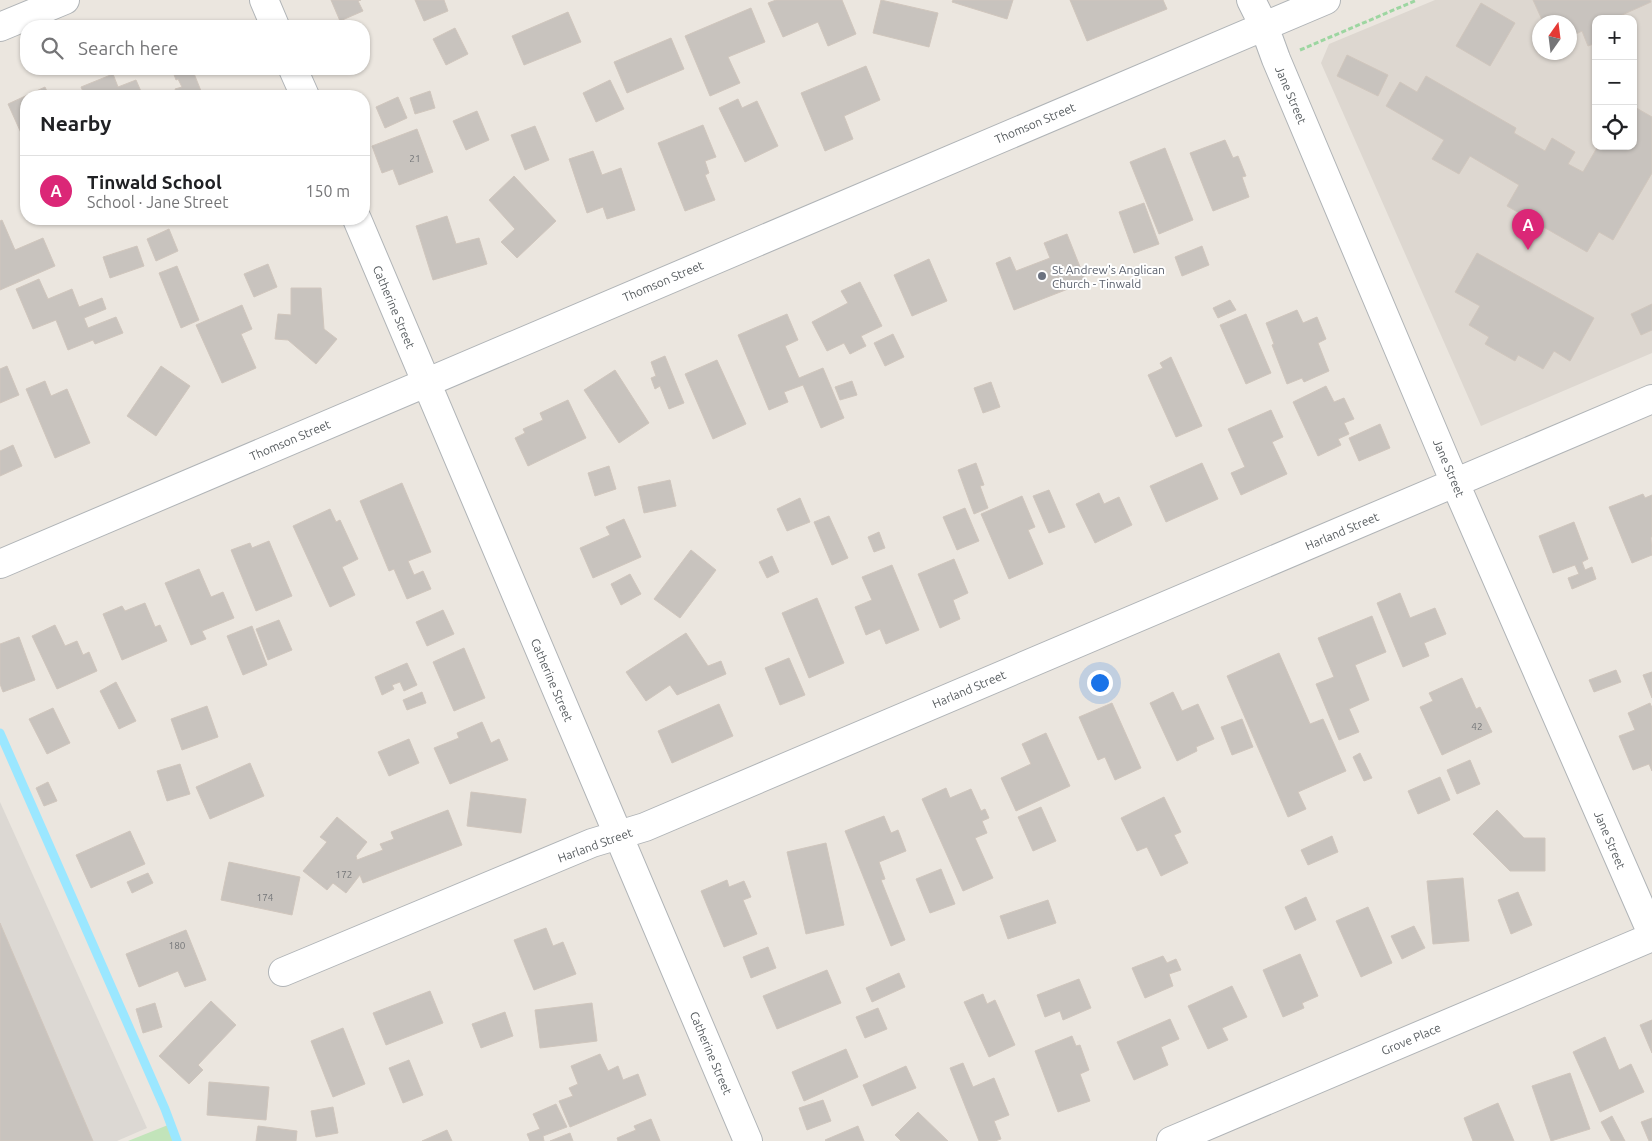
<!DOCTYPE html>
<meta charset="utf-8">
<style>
:root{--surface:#fff;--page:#f2f2f2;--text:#202124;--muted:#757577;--line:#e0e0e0;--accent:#db2777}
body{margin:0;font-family:Ubuntu,sans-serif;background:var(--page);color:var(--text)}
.controls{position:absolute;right:15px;top:15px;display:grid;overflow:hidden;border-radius:10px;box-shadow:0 1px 4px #0004}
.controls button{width:45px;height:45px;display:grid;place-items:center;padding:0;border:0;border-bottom:1px solid var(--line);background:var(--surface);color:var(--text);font:25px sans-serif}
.compass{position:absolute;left:1532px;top:15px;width:45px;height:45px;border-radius:50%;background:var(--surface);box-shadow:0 1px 4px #0004;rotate:14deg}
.you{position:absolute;left:1099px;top:682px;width:18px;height:18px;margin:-12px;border:4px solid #fff;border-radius:50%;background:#1a73e8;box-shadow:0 0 0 8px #1a73e833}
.badge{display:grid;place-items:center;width:32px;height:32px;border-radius:50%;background:var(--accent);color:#fff;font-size:16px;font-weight:700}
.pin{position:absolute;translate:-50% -41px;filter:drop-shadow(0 1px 2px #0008)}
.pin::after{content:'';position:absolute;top:26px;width:18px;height:15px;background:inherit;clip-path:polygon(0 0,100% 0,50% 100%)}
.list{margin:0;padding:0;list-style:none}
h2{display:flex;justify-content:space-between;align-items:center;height:65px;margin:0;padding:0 20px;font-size:21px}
h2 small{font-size:16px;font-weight:400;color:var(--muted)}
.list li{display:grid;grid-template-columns:32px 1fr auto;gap:15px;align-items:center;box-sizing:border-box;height:70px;padding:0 20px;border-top:1px solid var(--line)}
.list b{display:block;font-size:19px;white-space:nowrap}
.list p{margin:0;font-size:16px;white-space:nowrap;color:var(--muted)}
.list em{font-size:16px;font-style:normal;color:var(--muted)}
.icon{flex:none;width:28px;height:28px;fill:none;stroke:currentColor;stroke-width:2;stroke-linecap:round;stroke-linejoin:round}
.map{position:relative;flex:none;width:1652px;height:1141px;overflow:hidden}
.search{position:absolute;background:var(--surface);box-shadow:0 1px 4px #0004;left:20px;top:20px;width:350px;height:55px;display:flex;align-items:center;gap:12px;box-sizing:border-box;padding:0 18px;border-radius:20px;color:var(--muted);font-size:19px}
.panel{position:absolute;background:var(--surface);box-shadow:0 1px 4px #0004;left:20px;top:90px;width:350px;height:135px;border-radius:20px}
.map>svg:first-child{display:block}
.industrial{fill:#dcd8d3}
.education{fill:#ddd7d0;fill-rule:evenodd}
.green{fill:#c2e4ba}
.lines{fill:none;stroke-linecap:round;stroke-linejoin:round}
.stream{stroke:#9be7ff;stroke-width:9}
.building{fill:#c8c3be;stroke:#d0c6bd}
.minor-casing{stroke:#b0b4b7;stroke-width:30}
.path{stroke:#9dd6a1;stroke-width:3;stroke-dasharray:5 2.5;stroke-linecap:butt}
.minor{stroke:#fff;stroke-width:28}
.worship-dot{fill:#6b7280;stroke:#fff;stroke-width:2}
.labels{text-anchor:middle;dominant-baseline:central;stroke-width:4;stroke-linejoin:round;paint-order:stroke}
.number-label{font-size:10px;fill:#747678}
.street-label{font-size:12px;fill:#585d60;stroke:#fff}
.worship-label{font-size:12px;fill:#5b616d;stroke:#fff;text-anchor:start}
</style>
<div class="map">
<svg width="1652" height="1141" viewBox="0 0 1652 1141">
<rect width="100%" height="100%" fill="#ebe6df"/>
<path class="industrial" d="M0,802L147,1128L117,1141H0Z"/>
<path class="education" d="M1435,0H1652V353L1481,426L1321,63L1329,44ZM1596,19H1633V146H1596ZM1540,22H1570V52H1540Z"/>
<path class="green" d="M173,1123L180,1141H128Z"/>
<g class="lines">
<path class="stream" d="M0,733L165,1109L177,1141"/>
</g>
<path class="building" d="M331,0H361L358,1L363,11L340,21Z
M415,0H444L448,11L424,21Z
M776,0H842L856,34L828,46L818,22L783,37L768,3Z
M881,0L938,13L929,47L873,33Z
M953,0H1013L1007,19L952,2Z
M1070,0H1163L1167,9L1087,41Z
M1533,0H1650L1651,2L1613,19H1596V43L1588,46L1582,31L1570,37V22H1543Z
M1481,3L1515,23L1490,66L1456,46Z
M751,8L765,42L728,57L740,83L710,96L685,36Z
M568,12L581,42L524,65L512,36Z
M455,28L468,54L446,65L433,39Z
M671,38L684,69L627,93L614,62Z
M1347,55L1388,75L1378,96L1337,76Z
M866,66L880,100L844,116L853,139L825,151L801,93Z
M172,69H200L193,71L203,96H178L175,89L182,87L178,79L176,80Z
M113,74L118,87L136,80L143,96H85L81,87Z
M1426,76L1516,128L1514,133L1545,151L1552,138L1575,152L1568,164L1583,172L1598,146H1633V106L1652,117V173L1613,240L1599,232L1587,252L1507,206L1519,185L1470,156L1459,174L1432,159L1444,140L1386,106L1400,82L1417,92Z
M610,80L624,109L596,122L583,93Z
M45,87L49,96H26V144L8,104Z
M430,91L435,108L415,114L410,98Z
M398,97L407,118L385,128L376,107Z
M738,99L742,108L757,101L778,146L745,162L719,108Z
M477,111L489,140L466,150L453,121Z
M703,125L716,157L705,161L709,173L705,175L715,200L685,211L658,143Z
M535,126L549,160L525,170L511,135Z
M417,129L433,172L399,185L393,169L382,173L372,146Z
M1225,140L1233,158L1238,156L1246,176L1242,177L1249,197L1213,211L1190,153Z
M1165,148L1193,220L1159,234L1130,162Z
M593,151L602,175L621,168L635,210L607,219L603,207L587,213L569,159Z
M514,176L556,221L517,258L501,242L515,229L489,200Z
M1144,203L1159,244L1134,253L1119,212Z
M447,216L456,244L479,238L487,264L433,280L416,226Z
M2,220L15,250L43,238L55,266L0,290V221Z
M169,229L178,251L156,261L147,239Z
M1067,234L1086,282L1014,310L996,263L1010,257L1016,271L1050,258L1044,243Z
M137,246L144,266L110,278L103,257Z
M1202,246L1209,265L1182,276L1175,257Z
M1477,253L1594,318L1570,361L1554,351L1543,369L1518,355L1515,361L1485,344L1489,337L1469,325L1480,306L1455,292Z
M929,259L947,301L912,316L894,275Z
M268,264L277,287L254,297L244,274Z
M177,266L199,320L181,328L159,273Z
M39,279L48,299L72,289L79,307L102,298L106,309L84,318L88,328L116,317L123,333L95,344L93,340L68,350L56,320L33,329L16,289Z
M860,282L882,326L861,336L866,346L850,354L844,343L827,351L812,322L848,303L841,291Z
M291,288H321L324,329L337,339L316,364L288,340L275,339L278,314L291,315Z
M1230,300L1236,310L1218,318L1213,308Z
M1652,304V330L1641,335L1631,314Z
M242,305L252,329L241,334L256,368L222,383L196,325Z
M1297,310L1303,323L1317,317L1326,339L1318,343L1329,371L1304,382L1302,378L1287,384L1272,345L1274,344L1266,323Z
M787,314L798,340L785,346L799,378L823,368L844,418L821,428L803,385L784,392L788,402L769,410L738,335Z
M1246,314L1271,373L1246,384L1220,325Z
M893,334L904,357L885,366L874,343Z
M665,356L684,403L669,409L660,386L655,389L651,378L656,376L651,362Z
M1171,357L1202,426L1176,437L1148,375L1163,368L1160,363Z
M717,360L746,424L713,439L685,374Z
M7,366L19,395L0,403V369Z
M161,366L190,386L156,436L127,416Z
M615,370L649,423L619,443L584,390Z
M45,381L51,396L67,389L90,443L55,458L26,389Z
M852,381L857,395L840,400L835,387Z
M991,382L1000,407L983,413L974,388Z
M1326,386L1334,402L1344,398L1354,419L1344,423L1349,434L1338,439L1341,445L1318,456L1293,402Z
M568,400L586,438L528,466L515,438L525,433L523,429L543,420L540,413Z
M1271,410L1283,437L1272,442L1287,474L1241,495L1231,473L1245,467L1228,429Z
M1380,424L1390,448L1359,461L1349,438Z
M13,445L22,466L0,476V451Z
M976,463L984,485L980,486L988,508L974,514L958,470Z
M1202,463L1218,499L1166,522L1150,486Z
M609,466L616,489L595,496L588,473Z
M670,480L676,506L644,513L638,487Z
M402,483L431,552L408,561L414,575L423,571L431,589L407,599L394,569L389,571L360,501Z
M1049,490L1065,527L1049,533L1033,496Z
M1099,493L1104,504L1119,497L1132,525L1095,543L1076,504Z
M1643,494L1645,498L1652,495V537H1651L1652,555L1632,563L1609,507Z
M1022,496L1035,527L1028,530L1043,564L1009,579L981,514Z
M800,498L810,522L787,531L777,509Z
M965,508L979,541L957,550L943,517Z
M330,509L336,522L340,520L358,559L342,567L355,595L330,607L293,526Z
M829,516L848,558L832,565L814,522Z
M624,519L641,557L593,578L580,548L610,535L606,527Z
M1574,522L1588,559L1582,562L1585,570L1592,567L1596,579L1572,589L1568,578L1579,574L1575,565L1553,573L1539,536Z
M879,532L885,548L874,552L868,537Z
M269,541L292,596L256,611L231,550L250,543L252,548Z
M691,550L716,570L680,618L654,599Z
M772,556L779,572L767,578L759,562Z
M954,559L968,593L953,600L960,619L940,628L918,574Z
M892,565L919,630L886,644L880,629L866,635L855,607L872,600L862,577Z
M199,569L211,597L223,592L234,618L202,631L206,639L191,645L165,583Z
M630,574L641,594L621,605L611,584Z
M1400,593L1410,618L1435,608L1446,634L1424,643L1429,656L1403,667L1377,603Z
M817,598L844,663L809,678L782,613Z
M145,603L155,627L160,625L167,641L122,660L103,614L122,606L125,611Z
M443,610L454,634L427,646L416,622Z
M1372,616L1386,652L1355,665L1369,700L1349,709L1359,732L1339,740L1316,684L1334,677L1318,638Z
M279,620L292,650L268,660L256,629Z
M55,625L65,646L77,641L83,655L89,652L97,671L57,689L32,636Z
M252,626L267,665L243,675L227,636Z
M686,633L708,666L721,661L726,674L677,695L670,685L646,701L626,672Z
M19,637L35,680L3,692L0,684V644Z
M464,648L485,698L454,711L433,662Z
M1279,653L1310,724L1323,719L1346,771L1298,792L1306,809L1288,817L1227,676Z
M789,658L805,695L780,705L765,668Z
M407,663L417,685L404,691L400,682L392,685L394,689L382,695L375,677Z
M1616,670L1621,682L1594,692L1589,680Z
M1652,672V698L1643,675Z
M1462,678L1476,709L1480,707L1492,732L1442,755L1420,707L1433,701L1429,693Z
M116,682L136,721L119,729L100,691Z
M422,692L426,703L407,710L403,700Z
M1173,692L1182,711L1198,704L1214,739L1196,747L1197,751L1177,761L1150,703Z
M1112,703L1141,768L1115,780L1105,757L1098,760L1079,717Z
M1650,703L1652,708V771L1649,764L1633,770L1619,736L1635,730L1628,713Z
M719,704L733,736L672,763L658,731Z
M207,706L218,737L182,750L171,719Z
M53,708L70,743L47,754L29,719Z
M1242,719L1253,747L1232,755L1221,727Z
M482,722L491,743L499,739L508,760L450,784L434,748L459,738L457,733Z
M1046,733L1070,786L1016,811L1001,778L1031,764L1022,744Z
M409,739L419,763L389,776L378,752Z
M1360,753L1372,778L1364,781L1353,757Z
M1470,760L1480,784L1457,794L1447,770Z
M250,763L264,796L210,819L196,787Z
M180,764L190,794L167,801L157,771Z
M1440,777L1450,800L1418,814L1408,791Z
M48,782L57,801L44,806L36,788Z
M946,788L950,798L971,789L981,811L985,809L989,818L982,821L987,833L975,838L993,878L963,891L922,799Z
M471,792L526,799L521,833L467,826Z
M1164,797L1181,832L1174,835L1188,863L1161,876L1147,847L1137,851L1121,818Z
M1041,807L1056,841L1033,851L1018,817Z
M448,810L462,845L363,883L360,875L346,893L333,883L327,890L303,871L327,842L320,837L337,817L367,842L356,856L357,860L383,850L380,844L394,839L391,832Z
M1497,810L1524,838H1545V871H1510L1473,834Z
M884,816L891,833L898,830L906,851L879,862L885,879L881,880L905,940L891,946L845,831Z
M130,831L145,864L91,888L76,855Z
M1332,836L1338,852L1308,865L1301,850Z
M826,843L844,925L806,934L787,852Z
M229,862L300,877L292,915L221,900Z
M941,869L955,904L930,913L916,879Z
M148,873L153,883L132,893L127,882Z
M1463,878L1469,941L1433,944L1427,881Z
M727,880L729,887L744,881L751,897L743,900L757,934L724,947L701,891Z
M1518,892L1532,925L1511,934L1498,900Z
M1306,897L1316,920L1295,930L1285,907Z
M1048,900L1056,923L1008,939L1000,916Z
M1368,907L1392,963L1361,977L1336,921Z
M0,923L93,1141H0Z
M1414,926L1425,948L1402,959L1391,936Z
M546,928L553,946L563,942L576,974L534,990L514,940Z
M186,930L206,980L185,987L178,971L139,987L126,954Z
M768,947L776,968L751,978L743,957Z
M1300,954L1318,996L1302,1003L1304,1008L1283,1017L1263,970Z
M1163,956L1167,963L1176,959L1181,970L1169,974L1173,986L1145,998L1132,968Z
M827,970L841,1003L777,1029L763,996Z
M899,973L905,987L872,1002L866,988Z
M1079,979L1091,1008L1063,1020L1060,1011L1045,1017L1037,995Z
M1232,986L1247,1017L1222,1028L1228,1040L1208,1049L1188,1006Z
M430,991L443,1023L386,1045L373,1013Z
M983,994L987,1004L995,1000L1015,1045L989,1057L964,1002Z
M211,1001L236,1025L198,1065L203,1070L189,1084L159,1056Z
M155,1003L162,1027L143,1033L136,1009Z
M592,1003L597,1041L540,1048L535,1010Z
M878,1008L887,1029L865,1038L856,1017Z
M505,1012L513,1036L481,1048L472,1024Z
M1170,1019L1179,1039L1161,1047L1168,1065L1134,1080L1117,1042Z
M1652,1020V1053L1640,1025Z
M343,1028L365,1084L333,1097L311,1041Z
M1072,1036L1076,1046L1080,1045L1089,1070L1080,1074L1090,1101L1058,1112L1035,1051Z
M1605,1037L1619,1070L1631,1064L1644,1092L1600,1112L1573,1052Z
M846,1049L858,1077L804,1101L792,1072Z
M600,1054L608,1071L618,1066L623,1080L638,1074L646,1095L570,1127L559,1101L573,1096L569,1088L578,1084L571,1066Z
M409,1060L423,1095L403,1103L389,1068Z
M963,1063L973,1087L994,1078L1009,1115L994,1121L1001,1139L995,1141H979L950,1068Z
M906,1066L916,1088L872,1106L863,1085Z
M1570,1073L1590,1129L1551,1141L1532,1086Z
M209,1082L269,1087L266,1120L207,1115Z
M823,1100L831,1121L807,1130L799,1108Z
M1498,1103L1514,1141H1473L1464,1118Z
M556,1104L567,1127L543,1136L544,1141H530L527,1134L540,1129L533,1114Z
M333,1107L338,1133L316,1137L311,1111Z
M918,1112L948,1141H901L895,1135Z
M1612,1116L1625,1141H1611L1601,1122Z
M1652,1118V1141H1649L1641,1122Z
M651,1119L660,1141H618L617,1138L636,1130L634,1126Z
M258,1126L297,1131L296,1141H256Z
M858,1126L864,1141H826L825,1140Z
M447,1130L452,1141H422Z
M570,1133L573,1141H550Z"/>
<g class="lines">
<defs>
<path id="minor" d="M264,0L275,26
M1251,0L1264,26L1276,59L1455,483L1652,934
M0,27L65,0
M293,69L305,96
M357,219L748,1141
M0,564L1326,0
M283,972L592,843L645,827L1652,399
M1171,1141L1652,937"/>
</defs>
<use href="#minor" class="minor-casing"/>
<path class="path" d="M1300,50L1417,0"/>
<use href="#minor" class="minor"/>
</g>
<circle class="worship-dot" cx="1042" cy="276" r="5"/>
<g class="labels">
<g class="number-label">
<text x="415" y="158">21</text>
<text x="1477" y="726">42</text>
<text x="344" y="874">172</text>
<text x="265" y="897">174</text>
<text x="177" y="945">180</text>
</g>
<g class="street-label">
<text transform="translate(1291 95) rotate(67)">Jane Street</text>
<text transform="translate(1035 123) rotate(-23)">Thomson Street</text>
<text transform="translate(663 281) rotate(-23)">Thomson Street</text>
<text transform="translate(394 307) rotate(67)">Catherine Street</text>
<text transform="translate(290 440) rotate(-23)">Thomson Street</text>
<text transform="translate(1449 468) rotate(67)">Jane Street</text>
<text transform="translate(1342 531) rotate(-23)">Harland Street</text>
<text transform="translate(552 680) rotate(67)">Catherine Street</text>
<text transform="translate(969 689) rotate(-23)">Harland Street</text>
<text transform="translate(1610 840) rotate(67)">Jane Street</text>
<text transform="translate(595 845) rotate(-20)">Harland Street</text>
<text transform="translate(1411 1039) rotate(-23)">Grove Place</text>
<text transform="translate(711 1053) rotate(67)">Catherine Street</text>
</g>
<g class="worship-label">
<text x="1052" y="269">St Andrew's Anglican<tspan x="1052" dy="14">Church - Tinwald</tspan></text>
</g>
</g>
</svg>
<div class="controls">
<button>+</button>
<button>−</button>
<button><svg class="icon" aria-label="locate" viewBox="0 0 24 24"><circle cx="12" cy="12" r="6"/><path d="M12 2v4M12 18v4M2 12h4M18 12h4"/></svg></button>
</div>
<svg class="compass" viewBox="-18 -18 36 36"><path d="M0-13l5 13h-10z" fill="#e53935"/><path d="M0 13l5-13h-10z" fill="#757577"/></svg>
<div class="you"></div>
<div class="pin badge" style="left:1528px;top:250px">A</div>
<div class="search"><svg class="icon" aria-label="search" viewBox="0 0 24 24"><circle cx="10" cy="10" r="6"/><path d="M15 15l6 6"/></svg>Search here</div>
<section class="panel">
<h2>Nearby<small></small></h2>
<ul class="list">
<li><span class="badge">A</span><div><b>Tinwald School</b><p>School · Jane Street</p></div><em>150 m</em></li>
</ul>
</section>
</div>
